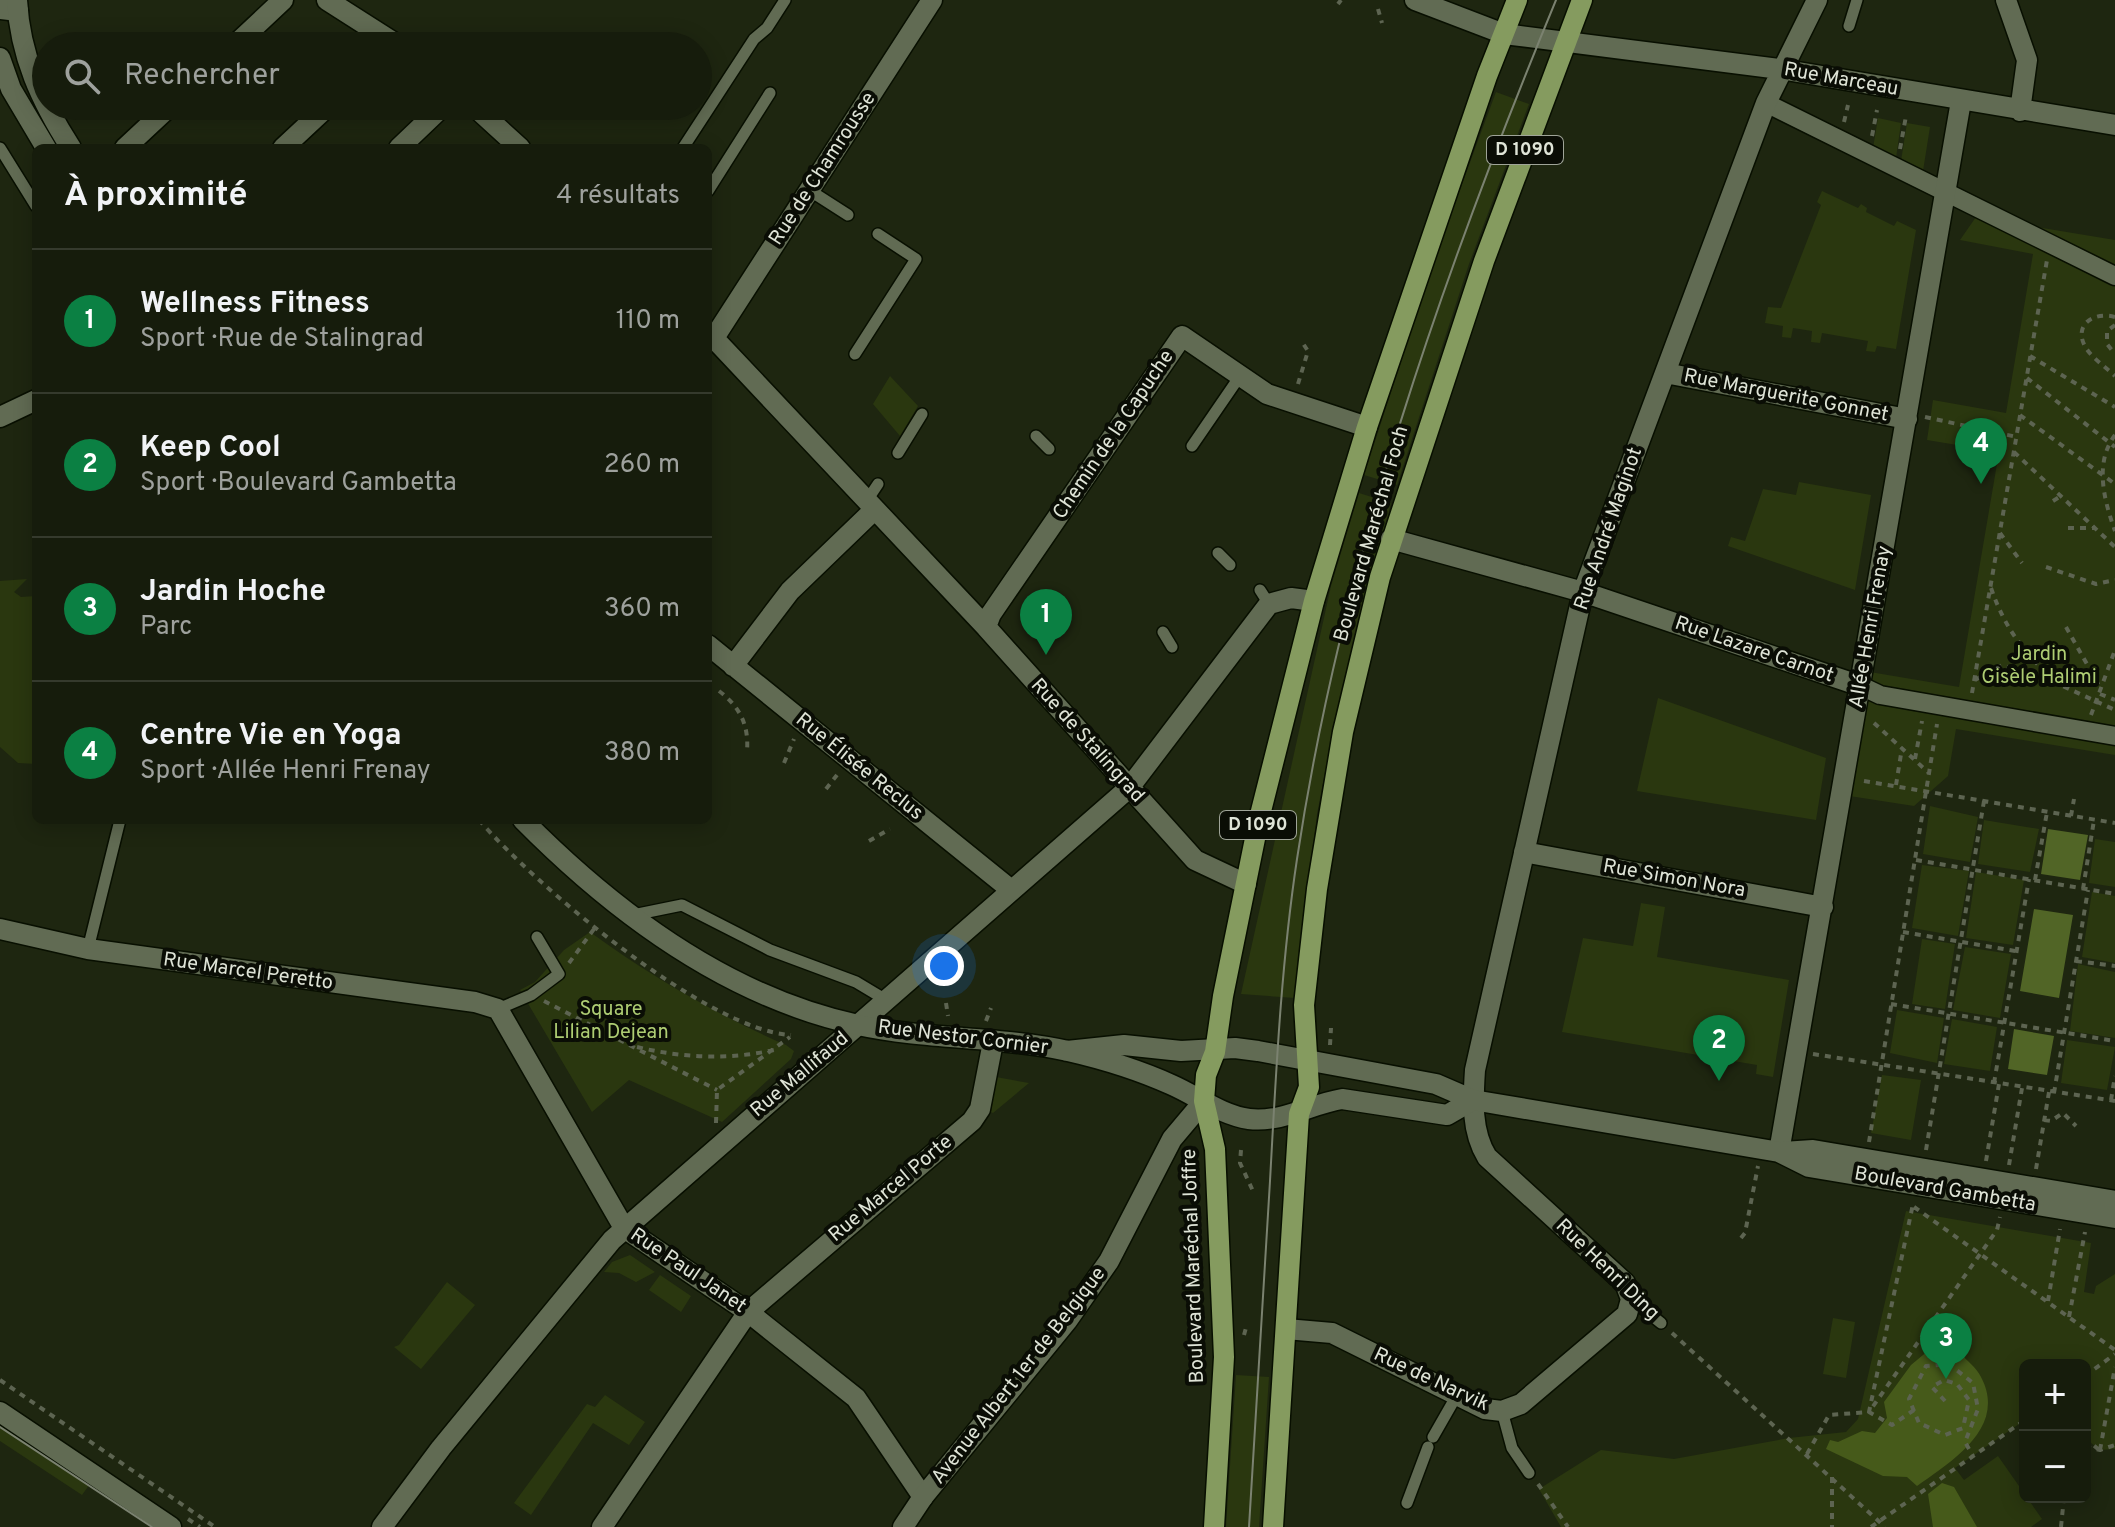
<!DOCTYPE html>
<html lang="fr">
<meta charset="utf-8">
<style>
:root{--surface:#161c0c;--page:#1f2515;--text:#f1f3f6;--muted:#9ea19d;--line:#353a2d;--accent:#0b8043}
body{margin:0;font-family:Overpass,sans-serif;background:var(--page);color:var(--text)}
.controls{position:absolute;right:24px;bottom:24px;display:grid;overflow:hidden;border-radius:12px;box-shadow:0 4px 20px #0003}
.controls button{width:72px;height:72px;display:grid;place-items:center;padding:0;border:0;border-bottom:2px solid var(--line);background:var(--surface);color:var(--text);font:40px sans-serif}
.you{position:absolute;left:944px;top:966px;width:28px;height:28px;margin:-20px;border:6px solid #fff;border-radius:50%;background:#1a73e8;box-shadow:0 0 0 12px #1a73e833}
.badge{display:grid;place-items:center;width:52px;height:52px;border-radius:50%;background:var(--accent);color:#fff;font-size:26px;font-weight:700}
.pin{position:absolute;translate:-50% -66px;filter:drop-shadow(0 2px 4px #0008)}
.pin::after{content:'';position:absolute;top:42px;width:28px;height:24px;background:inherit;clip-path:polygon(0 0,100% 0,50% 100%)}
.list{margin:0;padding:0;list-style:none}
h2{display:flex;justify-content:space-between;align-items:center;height:104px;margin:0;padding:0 32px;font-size:34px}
h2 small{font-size:26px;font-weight:400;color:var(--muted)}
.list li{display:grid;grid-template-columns:52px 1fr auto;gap:24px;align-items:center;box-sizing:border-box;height:144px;padding:0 32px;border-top:2px solid var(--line)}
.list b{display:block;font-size:30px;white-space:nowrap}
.list p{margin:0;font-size:26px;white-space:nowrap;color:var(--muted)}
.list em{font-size:26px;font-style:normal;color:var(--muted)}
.icon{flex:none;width:44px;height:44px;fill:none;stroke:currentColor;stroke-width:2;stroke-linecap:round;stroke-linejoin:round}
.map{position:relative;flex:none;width:2115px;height:1527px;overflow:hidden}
.search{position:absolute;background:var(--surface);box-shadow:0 4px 20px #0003;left:32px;top:32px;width:680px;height:88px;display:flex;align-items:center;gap:20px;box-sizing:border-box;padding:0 28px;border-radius:44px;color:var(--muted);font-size:30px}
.panel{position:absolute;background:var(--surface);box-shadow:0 4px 20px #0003;left:32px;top:144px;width:680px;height:680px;border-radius:12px}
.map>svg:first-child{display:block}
.green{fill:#2a370f}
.forest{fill:#465a1a}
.water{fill:#516526}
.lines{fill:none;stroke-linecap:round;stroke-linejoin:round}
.service-casing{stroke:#080f00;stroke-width:14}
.pedestrian-casing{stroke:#080f00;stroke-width:21}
.minor-casing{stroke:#080f00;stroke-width:23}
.tertiary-casing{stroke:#080f00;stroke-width:23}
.secondary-casing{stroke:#080f00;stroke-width:23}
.primary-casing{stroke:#080f00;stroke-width:23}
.path{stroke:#5d6451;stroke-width:4;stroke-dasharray:6 6;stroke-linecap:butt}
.service{stroke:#616b53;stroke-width:11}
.pedestrian{stroke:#616b53;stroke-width:18}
.minor{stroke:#616b53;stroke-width:20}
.tertiary{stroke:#616b53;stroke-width:20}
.secondary{stroke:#616b53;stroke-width:20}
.primary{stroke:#859b5f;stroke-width:20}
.tram{stroke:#7b8270;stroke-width:2}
.labels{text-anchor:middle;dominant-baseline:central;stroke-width:8;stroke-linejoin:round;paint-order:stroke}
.shield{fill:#0a0d05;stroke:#9fa498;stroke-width:2}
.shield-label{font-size:18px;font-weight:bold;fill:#dfe4d7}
.street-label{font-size:20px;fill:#dfe4d7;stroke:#0a0d05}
.park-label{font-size:20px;fill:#aecd73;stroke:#0a0d05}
</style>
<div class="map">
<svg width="2115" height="1527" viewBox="0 0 2115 1527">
<rect width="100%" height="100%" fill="#1e2610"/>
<path class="green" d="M1496,92L1529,104L1469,264L1397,485L1364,475L1438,249Z
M1878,118L1901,123L1896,158L1873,148Z
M1907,123L1930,127L1923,171L1901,161Z
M1822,191L1858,208L1861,204L1867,208L1866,212L1894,226L1897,221L1916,230L1896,349L1877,346L1875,352L1866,351L1868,341L1822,333L1820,343L1811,342L1812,331L1793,328L1791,338L1782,337L1783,326L1765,323L1768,307L1781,308L1821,205L1817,202Z
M1985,204L2030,226L2115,240V755L1956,729L1948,776L1914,806L1843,795L1864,671L1959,687L1999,452L1927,440L1933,400L2006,413L2033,254L1960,240Z
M890,376L918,406L900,436L873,404Z
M1799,482L1871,495L1855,590L1728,546L1731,537L1745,541L1763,489L1796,495Z
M1359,493L1391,503L1333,732L1317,814L1295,998L1241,994L1331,586Z
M27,579L14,592L21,597L36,596V764L18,763L0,747V581Z
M1658,698L1826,758L1816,820L1637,791Z
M1930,806L1978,817L1970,862L1923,854Z
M1984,820L2039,829L2030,872L1978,864Z
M2095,839L2115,842V887L2089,883Z
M1922,865L1969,871L1958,936L1912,928Z
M1976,872L2024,880L2013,945L1966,938Z
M2092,892L2115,896V963L2082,957Z
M1641,903L1665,907L1657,957L1789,980L1773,1077L1756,1074L1757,1065L1562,1032L1583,938L1633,946Z
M590,932C652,977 715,1014 786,1045L794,1051L791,1059L722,1122L629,1080L592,1112L520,990L535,982L564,950Z
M1922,939L1955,944L1945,1009L1912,1004Z
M1965,947L2011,954L2000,1018L1953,1010Z
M2078,964L2115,972V1038L2070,1031Z
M1897,1010L1944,1018L1937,1063L1890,1053Z
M1952,1019L1997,1027L1990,1071L1944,1064Z
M2067,1040L2115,1047L2107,1090L2061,1083Z
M1882,1075L1921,1080L1911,1140L1871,1133Z
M996,1077L1029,1083L993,1113L991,1112Z
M1906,1211L2091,1243L2084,1292L2094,1294L2096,1286L2115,1274V1449L2100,1450L2085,1438V1365H2025V1420L1955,1468L1964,1480L1998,1456L2042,1519L2031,1527H1561L1539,1489L1601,1450L1674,1459L1789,1438L1846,1432L1858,1419Z
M630,1255L655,1272L636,1282L619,1273L604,1272L612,1262Z
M660,1275L691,1296L681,1312L649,1290Z
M447,1282L475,1305L421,1369L394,1347L399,1345Z
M1833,1318L1855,1322L1846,1378L1823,1374Z
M1236,1375L1269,1377L1259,1527H1226Z
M605,1395L645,1422L629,1445L593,1423L531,1515L514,1503L587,1404L595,1407Z
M0,1421L92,1481L82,1495L0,1441Z"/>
<path class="forest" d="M1929,1350L1960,1353C1966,1360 1977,1368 1981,1377C2008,1428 1950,1462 1917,1486L1907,1477L1883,1476L1826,1449L1830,1440L1838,1442L1862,1431L1875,1433L1887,1418L1884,1402L1911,1365Z
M1942,1483L1954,1487L1977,1527H1933L1928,1494Z"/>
<path class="water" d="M2048,829L2088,835L2080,880L2041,874Z
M2034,909L2073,915L2059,998L2020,991Z
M2014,1029L2054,1036L2047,1075L2008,1069Z"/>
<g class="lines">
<defs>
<path id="service" d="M1849,26L1857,0
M0,148L36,206
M683,148L754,39L767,28L785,0
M809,190L848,215
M708,191L770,93
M855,354L916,259L878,234
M1036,436L1049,449
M1192,446L1240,376
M898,453L922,414
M866,502L878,484
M1218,553L1230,565
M1260,590L1269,604
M1163,632L1172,647
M633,915L682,905L770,950L856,982L886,1000
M88,949L120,820
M498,1009L531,995L559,974L537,937
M1631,1299L1661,1323
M1502,1411L1512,1448L1529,1473
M1433,1437L1457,1395
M1407,1503L1428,1447"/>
<path id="pedestrian" d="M1766,103L2115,276
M1861,686L1880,695L2115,736"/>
<path id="minor" d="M327,0L399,46
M1415,0L1504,34L1780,69L2115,125
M2006,0L2027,60L2020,111
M0,9L18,11
M234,46L283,0
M474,106L520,148
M125,148L170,106
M283,148L328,106
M399,148L443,106
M708,332L986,627L1195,860L1246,884
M714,338L932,0
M1665,373L1907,419
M0,417L36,400
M1391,539L1583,592L1861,686
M986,627L991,614L1182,336L1267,394L1367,427
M708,645L1010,889
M733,666L790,591L873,511
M1524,852L1823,907
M0,929L88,949L475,1002L498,1009L624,1228L748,1312L856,1398L923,1497
M1779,1152L1961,101
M1286,1329L1332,1333L1485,1409L1502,1411L1521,1404L1627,1314L1631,1299L1625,1283L1487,1157C1471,1131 1473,1100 1475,1070L1583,592L1766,103L1817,0
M382,1527L441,1448L612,1240L1129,788L1269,604L1291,598L1314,601
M602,1527L748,1312L972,1121L980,1109L993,1042"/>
<path id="tertiary" d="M17,0C20,56 41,101 71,148
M0,58L11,89L46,148
M523,820C615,913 728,997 858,1025C927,1040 1000,1036 1068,1051C1103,1059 1139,1070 1172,1085C1197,1096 1221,1115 1249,1119C1282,1123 1311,1104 1342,1099L1447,1115L1473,1100
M1067,1051L1124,1045L1181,1051L1235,1048L1258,1051L1436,1084L1473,1100L1779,1152L1809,1167L2115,1218
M1783,1152L1813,1150L2115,1201"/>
<path id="secondary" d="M0,1412L171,1527
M903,1527L923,1497L1067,1321L1109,1261L1172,1139L1204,1101"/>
<path id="primary" d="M1214,1527L1224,1357L1215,1149L1204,1101L1206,1075L1215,1052L1223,996L1259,819L1314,601L1367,427L1487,76L1517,0
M1273,1527L1299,1114L1309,1087L1304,1005L1317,889L1343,732L1380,577L1484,261L1582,0"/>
</defs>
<use href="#service" class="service-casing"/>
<use href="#pedestrian" class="pedestrian-casing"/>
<use href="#minor" class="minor-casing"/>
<use href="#tertiary" class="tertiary-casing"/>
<use href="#secondary" class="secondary-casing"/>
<use href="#primary" class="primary-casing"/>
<path class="path" d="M1338,4L1341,0
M1378,9L1382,23
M1844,122L1848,105
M1872,136L1877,110
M1900,149L1906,116
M2115,317C2094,311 2072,325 2086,348C2093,359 2106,367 2115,376
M2115,325L2107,331V344L2115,354
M2030,356L2115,407
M2027,378L2115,447
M1298,384L1308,351L1302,342
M2020,415L2115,484
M1925,417L2017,437
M2115,435C2094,463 2104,500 2115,531
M2014,452L2115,547
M2053,501L2061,496
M2068,528H2095
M2000,533L2022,563
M2046,567L2096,584L2115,580
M1991,588C2006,631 2023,650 2055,682
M2066,627L2101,689
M1975,680L2002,665L2056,683L2115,710
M719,691C740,707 749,725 747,751
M1972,693L2047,260
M2100,694L2115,700
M2091,715L2115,650
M1874,723L1929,773
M1915,759L1922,721
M784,763L794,739
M1864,781L2115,823
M1896,785L1902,748
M826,789L837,775
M2071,816L2074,799
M479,820C535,885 706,1030 791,1035
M869,841L890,829
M1916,860L2115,894
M2035,880L2047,812
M2083,889L2094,820
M1903,932L2015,951
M2076,961L2115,966
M569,963L594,929
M544,1001L717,1090
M946,1003L948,1016
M1891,1004L2115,1041
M986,1021L991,1008
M1330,1045L1331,1028
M637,1047C682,1058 729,1060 774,1050
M1813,1054L2115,1101
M1994,1083L2029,879
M2054,1093L2088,890
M2111,1100L2115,1076
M2044,1120L2051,1121L2063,1113L2076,1126
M716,1123L717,1090L790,1037
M1869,1142L1937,724
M1241,1150L1240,1163L1253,1191
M1926,1150L1984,801
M1986,1161L1999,1084
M2009,1165L2022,1088
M2036,1169L2049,1092
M1914,1207L2115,1350
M1741,1238L1745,1233L1758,1166
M2048,1301L2060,1229
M2069,1317L2085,1232
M1672,1333L1885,1527
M1244,1335L1247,1324
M2085,1376L2115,1354
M0,1380L215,1527
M1945,1401L1932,1387L1944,1380L1957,1384L1969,1400L1963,1428L1945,1435L1919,1423L1909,1399L1926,1366L1949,1364L1973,1383L1978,1409L1965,1442L1973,1456
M1914,1410L1892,1425L1869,1412L1997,1230L2000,1217
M2085,1438L2098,1449
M2085,1447L2100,1450L2115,1445
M2100,1450L2115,1367
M1807,1454L1829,1415L1869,1412L1913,1204
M1832,1477V1527
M1538,1484L1568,1527
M188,1519L200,1527
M1871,1527L2025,1420
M2061,1527L2064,1497"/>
<use href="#service" class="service"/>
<use href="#pedestrian" class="pedestrian"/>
<use href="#minor" class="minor"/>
<use href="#tertiary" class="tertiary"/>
<use href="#secondary" class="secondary"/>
<use href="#primary" class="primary"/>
<path class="tram" d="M0,1427L152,1527
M1249,1527C1256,1412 1263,1296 1270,1181C1276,1073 1281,965 1297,859C1341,565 1443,273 1556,0"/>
</g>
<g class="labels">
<g class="shield">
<rect x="1487" y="136" width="76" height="28" rx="6"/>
<rect x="1220" y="811" width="76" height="28" rx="6"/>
</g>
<g class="shield-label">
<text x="1525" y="150">D 1090</text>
<text x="1258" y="825">D 1090</text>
</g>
<g class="street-label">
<text transform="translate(1841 80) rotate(10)">Rue Marceau</text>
<text transform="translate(823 169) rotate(-57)">Rue de Chamrousse</text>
<text transform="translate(1786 396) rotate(11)">Rue Marguerite Gonnet</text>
<text transform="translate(1114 435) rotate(-56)">Chemin de la Capuche</text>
<text transform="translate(1609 529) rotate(-71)">Rue André Maginot</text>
<text transform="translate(1372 534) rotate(-74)">Boulevard Maréchal Foch</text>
<text transform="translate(1871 627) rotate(-80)">Allée Henri Frenay</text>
<text transform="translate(1754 650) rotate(19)">Rue Lazare Carnot</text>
<text transform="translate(1087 741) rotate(48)">Rue de Stalingrad</text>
<text transform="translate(859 767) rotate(39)">Rue Élisée Reclus</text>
<text transform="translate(1674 879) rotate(10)">Rue Simon Nora</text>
<text transform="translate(248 972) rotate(8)">Rue Marcel Peretto</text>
<text transform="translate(963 1038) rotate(7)">Rue Nestor Cornier</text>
<text transform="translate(800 1075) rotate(-40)">Rue Mallifaud</text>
<text transform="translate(891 1189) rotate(-40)">Rue Marcel Porte</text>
<text transform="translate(1945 1190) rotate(10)">Boulevard Gambetta</text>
<text transform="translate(1194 1266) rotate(-92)">Boulevard Maréchal Joffre</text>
<text transform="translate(1607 1270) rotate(44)">Rue Henri Ding</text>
<text transform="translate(688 1271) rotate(34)">Rue Paul Janet</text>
<text transform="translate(1019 1376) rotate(-52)">Avenue Albert 1er de Belgique</text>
<text transform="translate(1431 1380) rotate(25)">Rue de Narvik</text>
</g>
<g class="park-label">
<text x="2039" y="655">Jardin<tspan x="2039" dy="23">Gisèle Halimi</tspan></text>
<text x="611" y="1010">Square<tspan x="611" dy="23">Lilian Dejean</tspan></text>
</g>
</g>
</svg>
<div class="controls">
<button>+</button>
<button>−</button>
</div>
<div class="you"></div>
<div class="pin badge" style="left:1046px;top:655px">1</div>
<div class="pin badge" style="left:1719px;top:1081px">2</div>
<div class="pin badge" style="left:1946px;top:1379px">3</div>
<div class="pin badge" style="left:1981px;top:484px">4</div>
<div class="search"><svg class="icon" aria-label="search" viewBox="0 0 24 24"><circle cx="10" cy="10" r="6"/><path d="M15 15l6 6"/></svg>Rechercher</div>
<section class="panel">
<h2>À proximité<small>4 résultats</small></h2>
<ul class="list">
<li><span class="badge">1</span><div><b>Wellness Fitness</b><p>Sport · Rue de Stalingrad</p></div><em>110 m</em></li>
<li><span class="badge">2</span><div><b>Keep Cool</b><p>Sport · Boulevard Gambetta</p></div><em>260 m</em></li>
<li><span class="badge">3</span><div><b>Jardin Hoche</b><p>Parc</p></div><em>360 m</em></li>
<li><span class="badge">4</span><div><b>Centre Vie en Yoga</b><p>Sport · Allée Henri Frenay</p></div><em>380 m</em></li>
</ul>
</section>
</div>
